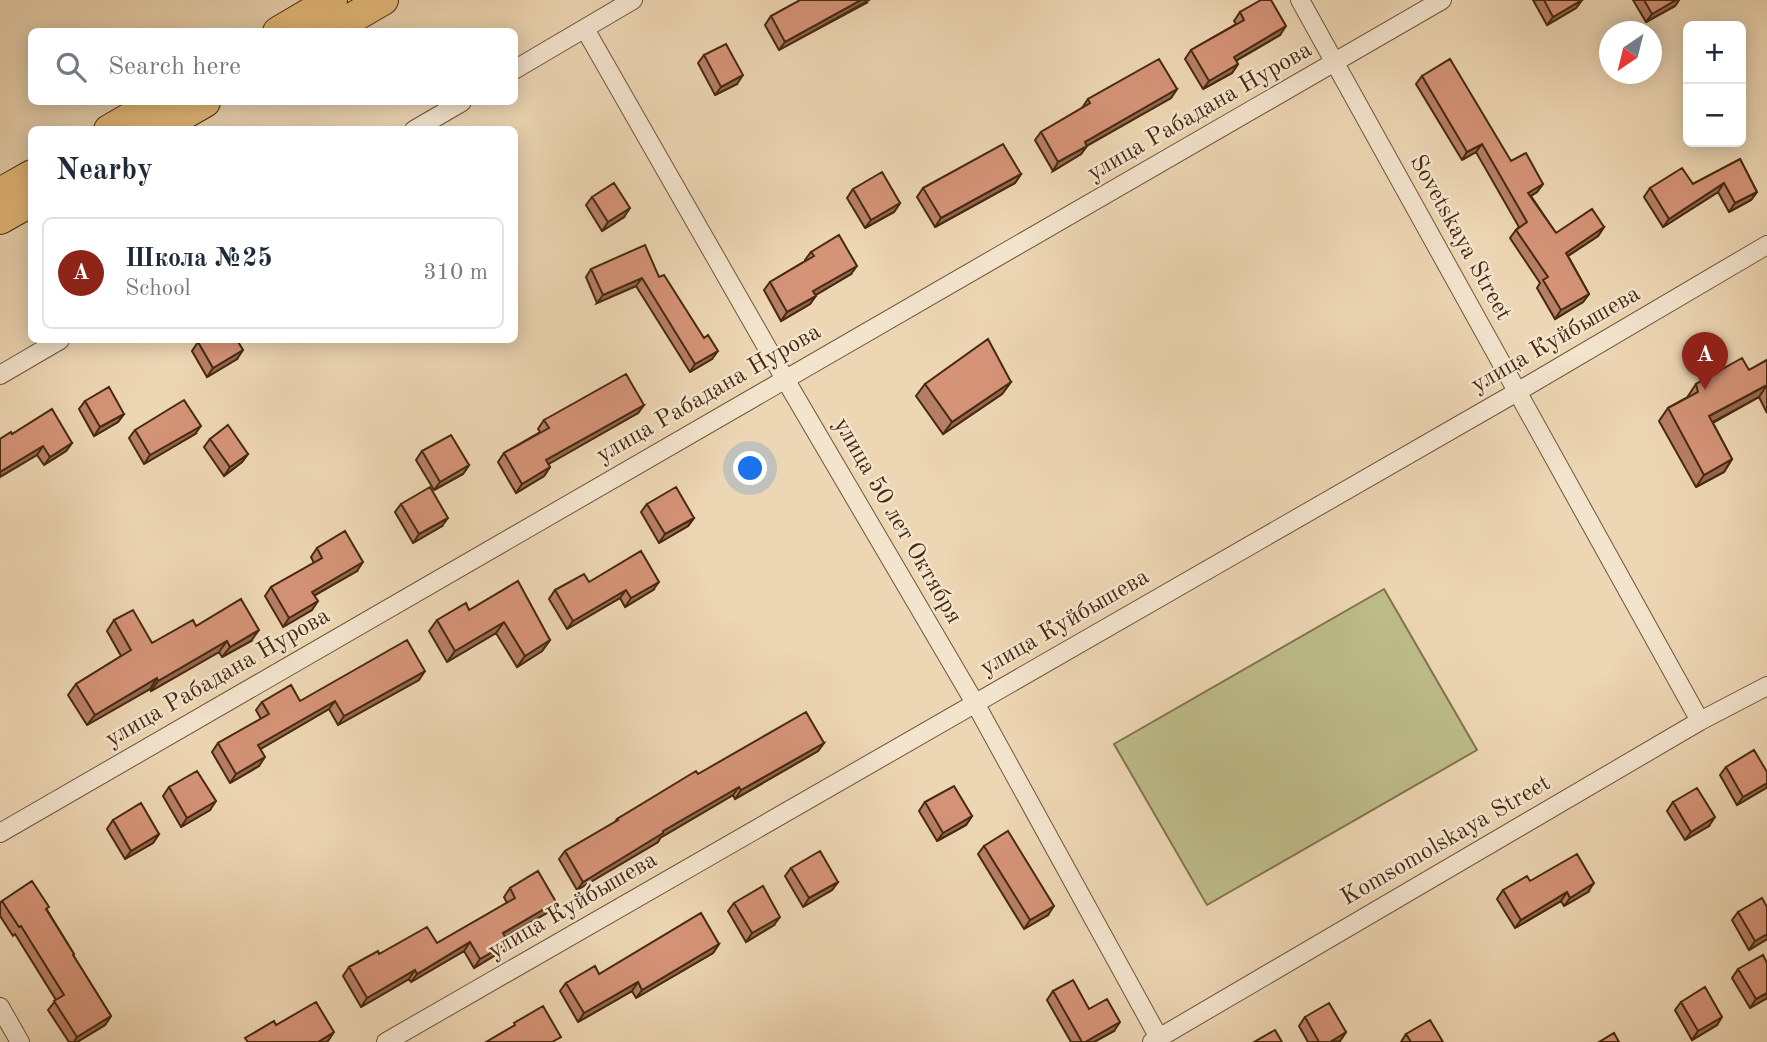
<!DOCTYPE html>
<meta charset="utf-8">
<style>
:root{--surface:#fff;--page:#f6f6f7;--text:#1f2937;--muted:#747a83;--line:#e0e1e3;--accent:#8f2418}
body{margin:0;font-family:"Old Standard TT",serif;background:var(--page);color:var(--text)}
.controls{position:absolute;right:21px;top:21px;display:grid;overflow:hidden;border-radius:10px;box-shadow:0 4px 18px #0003}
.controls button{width:63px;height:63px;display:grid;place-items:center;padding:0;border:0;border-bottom:2px solid var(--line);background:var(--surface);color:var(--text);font:35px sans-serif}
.compass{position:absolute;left:1599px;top:21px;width:63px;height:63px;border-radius:50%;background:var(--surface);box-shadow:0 4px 18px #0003;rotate:215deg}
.you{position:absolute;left:751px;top:469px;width:24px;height:24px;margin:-18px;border:5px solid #fff;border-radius:50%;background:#1a73e8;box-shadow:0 0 0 10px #1a73e833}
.badge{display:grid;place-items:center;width:46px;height:46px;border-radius:50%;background:var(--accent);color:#fff;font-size:23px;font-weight:700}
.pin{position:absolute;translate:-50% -58px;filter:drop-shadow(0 2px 4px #0008)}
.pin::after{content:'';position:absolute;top:37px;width:24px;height:21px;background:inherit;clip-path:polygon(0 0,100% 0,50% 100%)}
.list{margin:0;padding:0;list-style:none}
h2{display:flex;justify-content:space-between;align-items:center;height:91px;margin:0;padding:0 28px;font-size:30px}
h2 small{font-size:23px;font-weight:400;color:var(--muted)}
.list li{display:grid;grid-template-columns:46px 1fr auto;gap:21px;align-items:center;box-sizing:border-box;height:112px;margin:0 14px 14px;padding:0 14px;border:2px solid var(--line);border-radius:10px}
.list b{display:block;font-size:26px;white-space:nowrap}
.list p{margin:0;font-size:23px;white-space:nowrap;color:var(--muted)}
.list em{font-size:23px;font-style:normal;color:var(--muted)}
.icon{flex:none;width:38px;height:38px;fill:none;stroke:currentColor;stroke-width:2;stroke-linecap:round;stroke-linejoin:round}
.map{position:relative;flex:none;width:1767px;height:1042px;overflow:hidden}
.search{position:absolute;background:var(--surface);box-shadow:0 4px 18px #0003;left:28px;top:28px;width:490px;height:77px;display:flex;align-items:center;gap:18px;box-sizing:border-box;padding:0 24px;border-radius:10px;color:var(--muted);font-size:26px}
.panel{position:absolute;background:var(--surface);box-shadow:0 4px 18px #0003;left:28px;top:126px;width:490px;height:217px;border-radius:10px}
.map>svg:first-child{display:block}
.green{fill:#bdbc89;stroke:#82734c;stroke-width:2}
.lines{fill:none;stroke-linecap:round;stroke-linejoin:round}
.street-casing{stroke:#705538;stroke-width:20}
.highway-casing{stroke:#472a0f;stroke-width:32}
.street{stroke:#f3e4ce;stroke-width:18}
.highway{stroke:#e6bb7a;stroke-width:30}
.wall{fill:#b77e66;stroke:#472a0f;stroke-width:2}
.shaded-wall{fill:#956753;stroke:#472a0f;stroke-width:2}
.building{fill:#d59377;stroke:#472a0f;stroke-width:2}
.labels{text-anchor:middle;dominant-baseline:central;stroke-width:5;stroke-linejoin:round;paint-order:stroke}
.street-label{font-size:24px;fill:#472a0f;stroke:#f3e4ce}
</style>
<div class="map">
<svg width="1767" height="1042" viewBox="0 0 1767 1042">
<rect width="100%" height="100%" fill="#edd6b3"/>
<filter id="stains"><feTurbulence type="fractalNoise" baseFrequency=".00286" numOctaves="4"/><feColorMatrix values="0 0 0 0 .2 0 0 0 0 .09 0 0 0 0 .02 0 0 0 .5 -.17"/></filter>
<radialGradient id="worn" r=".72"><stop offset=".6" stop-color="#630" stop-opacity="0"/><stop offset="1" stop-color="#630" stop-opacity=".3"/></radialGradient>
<path class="green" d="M1384,589L1477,750L1207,905L1114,744Z"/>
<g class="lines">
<defs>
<path id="street" d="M1300,0L1700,721
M585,29L785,379L975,703L1159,1038V1042
M514,70L633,0
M414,130L462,102
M0,375L60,340
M0,833L1442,0
M0,1007L20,1042
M386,1042L1517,392L1767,245
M1152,1042L1700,721L1767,686"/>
<path id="highway" d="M278,32L332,0
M328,32L383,0
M109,130L157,102
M156,130L205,102
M0,193L32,175
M0,219L32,201"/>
</defs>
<use href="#street" class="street-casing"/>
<use href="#highway" class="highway-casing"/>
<use href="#street" class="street"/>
<use href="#highway" class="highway"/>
</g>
<path class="wall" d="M1533,0H1582L1576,8L1547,25Z
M1633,0H1679L1675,6L1646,22Z
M868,2L779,50L765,25L771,16Z
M1240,12L1280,35L1236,61L1238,64L1232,73L1203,89L1185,59L1191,50L1236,24L1234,21Z
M704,55L737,84L715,95L698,63Z
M1422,76L1511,161L1543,184L1537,192L1531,196L1556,233L1604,227L1598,236L1568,256L1589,294L1583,302L1555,319L1537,288L1540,283L1510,238L1516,230L1519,227L1476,152L1462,160L1416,84Z
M1177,89L1171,98L1087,146L1081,154L1053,171L1035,140L1041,132L1082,108L1088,99Z
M1740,159L1757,192L1751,200L1729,212L1718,192L1663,227L1644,197L1650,188L1693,184Z
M953,173L1021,174L1015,183L935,227L917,197L923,188Z
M853,189L900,203L894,212L865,228L847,198Z
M592,197L624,217L602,231L586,205Z
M811,252L851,274L816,295L810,304L781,321L764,290L770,282L805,261V260Z
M591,269L659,277L712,359L690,372L636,286L597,303L586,277Z
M198,342L237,359L207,377L192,351Z
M1767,360V413L1759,397L1713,423L1732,459L1724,472L1696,487L1659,421L1668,408L1688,397V396L1696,384L1749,370Z
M1011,382L1002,394L943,434L916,396L925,384Z
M85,401L124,414L118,422L94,436L79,409Z
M644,405L638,413L548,464L550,467L544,476L516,493L498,462L504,453L540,432L538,429L544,420Z
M135,430L195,434L144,464L129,438Z
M12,434L72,443L66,451L44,465L37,455Z
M210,439L248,454L242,462L224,476L204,447Z
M422,451L469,465L463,474L434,490L416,460Z
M401,504L442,526L413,543L395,512Z
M647,504L694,518L688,526L659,543L641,512Z
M317,548L357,571L314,596L312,610L283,627L265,596L271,587L314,563L311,557Z
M589,582L653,590L625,607L620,598L567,629L549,599L555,590Z
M469,610L550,640L542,651L517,667L496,633L447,662L429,631L437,620Z
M114,620L152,643L196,626L251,641L222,657L219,652L151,691L150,689L87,725L68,695L76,684L121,656L107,631Z
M419,680L338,725L329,709L260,749L259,766L230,783L212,752L218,743L261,719L256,710L262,702L300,701Z
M824,743L818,751L735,799L733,795L660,838L658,842L577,890L559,859L565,851L615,822L617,819L698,774Z
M1726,767L1766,788L1737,805L1720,775Z
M169,787L210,810L181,827L163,796Z
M925,802L972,816L966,825L937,841L919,811Z
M1673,802L1709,826L1685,840L1667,811Z
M113,820L159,834L153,843L125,859L107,829Z
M984,846L1048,915L1024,929L978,854Z
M791,868L838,882L832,890L803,907L785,876Z
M1530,881L1588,892L1564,906L1561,901L1515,928L1497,899L1503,890Z
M510,888L550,911L505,937L508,943L502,951L474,968L464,951L411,982L409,979L361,1007L343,976L349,967L379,954L437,943L507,903L504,897Z
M2,901L47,910L74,954L73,955L111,1016L105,1025L77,1042H69L48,1010L56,1000L15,934L13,936L0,916V903Z
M734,903L774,925L746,942L728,911Z
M1738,912L1767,939L1749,950L1732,920Z
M719,944L713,953L636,998L632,991L578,1022L560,991L566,983Z
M1738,969L1767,998L1750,1008L1732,978Z
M1053,991L1114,1031L1094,1042H1071L1047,1000Z
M1681,1002L1717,1025L1692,1040L1675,1010Z
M1305,1017L1346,1032L1339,1042H1308L1299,1026Z
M1406,1034L1443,1042H1401Z"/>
<path class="shaded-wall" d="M861,0H869L779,50L785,42Z
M1582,0L1576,8L1547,25L1553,17Z
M1676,0H1679L1675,6L1646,22L1652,14Z
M1286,26L1280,35L1228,65L1234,57Z
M1238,64L1232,73L1203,89L1209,81Z
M743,75L737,84L715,95L721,87Z
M1177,89L1171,98L1079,150L1085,142Z
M1482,144L1476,152L1462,160L1467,152Z
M1087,146L1081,154L1053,171L1058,162Z
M1021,174L1015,183L935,227L941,218Z
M1724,183L1718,192L1663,227L1669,219Z
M1543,184L1537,192L1522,201L1528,193Z
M1757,192L1751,200L1729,212L1735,203Z
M900,203L894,212L865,228L871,220Z
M630,208L624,217L602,231L608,222Z
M1604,227L1598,236L1560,261L1566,253Z
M857,266L851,274L807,300L813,291Z
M642,278L636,286L597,303L603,295Z
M1589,294L1583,302L1555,319L1561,310Z
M816,296L810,304L781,321L787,312Z
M243,350L237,359L207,377L213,368Z
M718,351L712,359L690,372L695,364Z
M1011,382L1002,394L943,434L952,422Z
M1767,385L1759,397L1700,429L1709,416Z
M644,405L638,413L540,469L546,460Z
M124,414L118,422L94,436L100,427Z
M201,426L195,434L144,464L150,455Z
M72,443L66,451L44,465L50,457Z
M43,446L37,455L0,477V472Z
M248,454L242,462L224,476L230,467Z
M1732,459L1724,472L1696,487L1704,475Z
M469,465L463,474L434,490L440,482Z
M550,467L544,476L516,493L522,484Z
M448,518L442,526L413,543L419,534Z
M694,518L688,526L659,543L665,534Z
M363,562L357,571L306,600L312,592Z
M659,582L653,590L625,607L631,598Z
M626,590L620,598L567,629L573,621Z
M318,601L312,610L283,627L289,618Z
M504,622L496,633L447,662L455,651Z
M259,630L251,641L222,657L230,647Z
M550,640L542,651L517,667L525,656Z
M227,641L219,652L151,691L158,681Z
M425,671L419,680L338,725L344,716Z
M157,678L150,689L87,725L95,715Z
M335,701L329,709L252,754L258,745Z
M824,743L818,751L735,799L741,790Z
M265,757L259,766L230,783L236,774Z
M1767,783V786L1766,788L1737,805L1743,797Z
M739,787L733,795L660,838L658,842L577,890L583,882L663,831Z
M216,801L210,810L181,827L187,818Z
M972,816L966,825L937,841L943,833Z
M1715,817L1709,826L1685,840L1691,832Z
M159,834L153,843L125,859L131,851Z
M838,882L832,890L803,907L809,898Z
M1594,883L1588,892L1564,906L1570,898Z
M1567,892L1561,901L1515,928L1521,920Z
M556,902L550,911L497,942L503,933Z
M1054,906L1048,915L1024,929L1030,920Z
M780,917L774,925L746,942L752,933Z
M1767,934V939L1749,950L1755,941Z
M470,942L464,951L411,982L417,974Z
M508,943L502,951L474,968L480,959Z
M719,944L713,953L636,998L642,990Z
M415,970L409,979L361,1007L367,998Z
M638,982L632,991L578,1022L584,1013Z
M1767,993V998L1750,1008L1756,999Z
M111,1016L105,1025L77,1042H74L77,1037Z
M1722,1017L1717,1025L1692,1040L1698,1031Z
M1120,1022L1114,1031L1094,1042H1085Z
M334,1032L328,1041L326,1042H318Z
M1346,1032L1340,1041L1330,1042Z"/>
<path class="building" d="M800,0H861L785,42L771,16Z
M1261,0H1271L1286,26L1234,57L1238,64L1209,81L1191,50L1244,20L1240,12Z
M1544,0H1582L1553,17Z
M1644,0H1676L1652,14Z
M726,44L743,75L721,87L704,55Z
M1159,59L1177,89L1085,142L1087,146L1058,162L1041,132L1090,103L1088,99Z
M1450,59L1511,161L1526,153L1543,184L1528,193L1556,233L1592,209L1604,227L1566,253L1589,294L1561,310L1543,280L1548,277L1516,230L1527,222L1482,144L1467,152L1422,76Z
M1003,144L1021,174L941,218L923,188Z
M1740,159L1757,192L1735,203L1724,183L1669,219L1650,188L1682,168L1693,184Z
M882,172L900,203L871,220L853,189Z
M614,183L630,208L608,222L592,197Z
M839,235L857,266L813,291L816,296L787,312L770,282L814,256L811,252Z
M645,245L659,277L664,275L704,338L708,335L718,351L695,364L642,278L603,295L591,269Z
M988,339L1011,382L952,422L925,384Z
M202,340H237L243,350L213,368L198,342Z
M1742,358L1749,370L1767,360V385L1709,416L1732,459L1704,475L1668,408L1698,392L1696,384Z
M626,374L644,405L546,460L550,467L522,484L504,453L549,428L544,420Z
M109,387L124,414L100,427L85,401Z
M184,400L201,426L150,455L135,430Z
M52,409L72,443L50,457L43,446L0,472V439L11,432L12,434Z
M228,425L248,454L230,467L210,439Z
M451,435L469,465L440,482L422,451Z
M430,487L448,518L419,534L401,504Z
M676,487L694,518L665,534L647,504Z
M345,531L363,562L312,592L318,601L289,618L271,587L322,558L317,548Z
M641,551L659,582L631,598L626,590L573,621L555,590L584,574L589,582Z
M518,581L550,640L525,656L504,622L455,651L437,620L466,603L469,610Z
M241,599L259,630L230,647L227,641L158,681L157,678L95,715L76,684L131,650L114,620L133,610L152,643L193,620L196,626Z
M407,640L425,671L344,716L335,701L258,745L265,757L236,774L218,743L269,714L262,702L291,685L300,701Z
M806,712L824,743L741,790L739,787L663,831V833L583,882L565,851L618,820L617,819L696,771L698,774Z
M1754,750L1767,772V783L1743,797L1726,767Z
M197,771L216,801L187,818L169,787Z
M954,786L972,816L943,833L925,802Z
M1697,788L1715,817L1691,832L1673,802Z
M141,803L159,834L131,851L113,820Z
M1008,831L1054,906L1030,920L984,846Z
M820,851L838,882L809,898L791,868Z
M1577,854L1594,883L1570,898L1567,892L1521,920L1503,890L1527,876L1530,881Z
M538,871L556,902L503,933L508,943L480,959L470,942L417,974L415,970L367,998L349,967L378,951L379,954L427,927L437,943L515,898L510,888Z
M32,881L49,907L46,909L74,954L73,955L111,1016L77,1037L54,1001L64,995L21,926L19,927L2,901Z
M763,886L780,917L752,933L734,903Z
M1762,898L1767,907V934L1755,941L1738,912Z
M701,913L719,944L642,990L638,982L584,1013L566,983L595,966L599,974Z
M1763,955L1767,963V993L1756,999L1738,969Z
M1073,980L1089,1009L1107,999L1120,1022L1085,1042H1082L1053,991Z
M1705,987L1722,1017L1698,1031L1681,1002Z
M316,1002L334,1032L318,1042H248L245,1038L274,1021L276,1025Z
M1329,1003L1346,1032L1330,1042H1319L1305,1017Z
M543,1006L561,1037L552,1042H486L515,1025L514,1023Z
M1430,1020L1443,1042H1411L1406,1034Z
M1275,1030L1282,1042H1254Z
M1614,1033L1619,1042H1599Z"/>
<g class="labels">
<g class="street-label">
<text transform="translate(1200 112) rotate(-30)">улица Рабадана Нурова</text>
<text transform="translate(1460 238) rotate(61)">Sovetskaya Street</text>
<text transform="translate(1556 340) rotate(-30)">улица Куйбышева</text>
<text transform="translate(709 394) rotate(-30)">улица Рабадана Нурова</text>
<text transform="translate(897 521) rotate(60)">улица 50 лет Октября</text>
<text transform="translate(1065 623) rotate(-30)">улица Куйбышева</text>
<text transform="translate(218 678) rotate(-30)">улица Рабадана Нурова</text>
<text transform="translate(1446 841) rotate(-30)">Komsomolskaya Street</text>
<text transform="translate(573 906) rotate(-30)">улица Куйбышева</text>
</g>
</g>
<rect width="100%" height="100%" filter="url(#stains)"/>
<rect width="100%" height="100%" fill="url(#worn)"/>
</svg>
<div class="controls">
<button>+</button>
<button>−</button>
</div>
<svg class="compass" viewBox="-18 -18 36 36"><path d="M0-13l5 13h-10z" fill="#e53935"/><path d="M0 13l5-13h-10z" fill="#747a83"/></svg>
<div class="you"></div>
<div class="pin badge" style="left:1705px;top:390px">A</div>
<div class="search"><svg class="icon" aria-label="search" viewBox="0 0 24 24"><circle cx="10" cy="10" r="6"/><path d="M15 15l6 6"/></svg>Search here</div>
<section class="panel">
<h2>Nearby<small></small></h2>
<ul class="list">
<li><span class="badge">A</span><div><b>Школа №25</b><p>School</p></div><em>310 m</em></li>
</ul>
</section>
</div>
